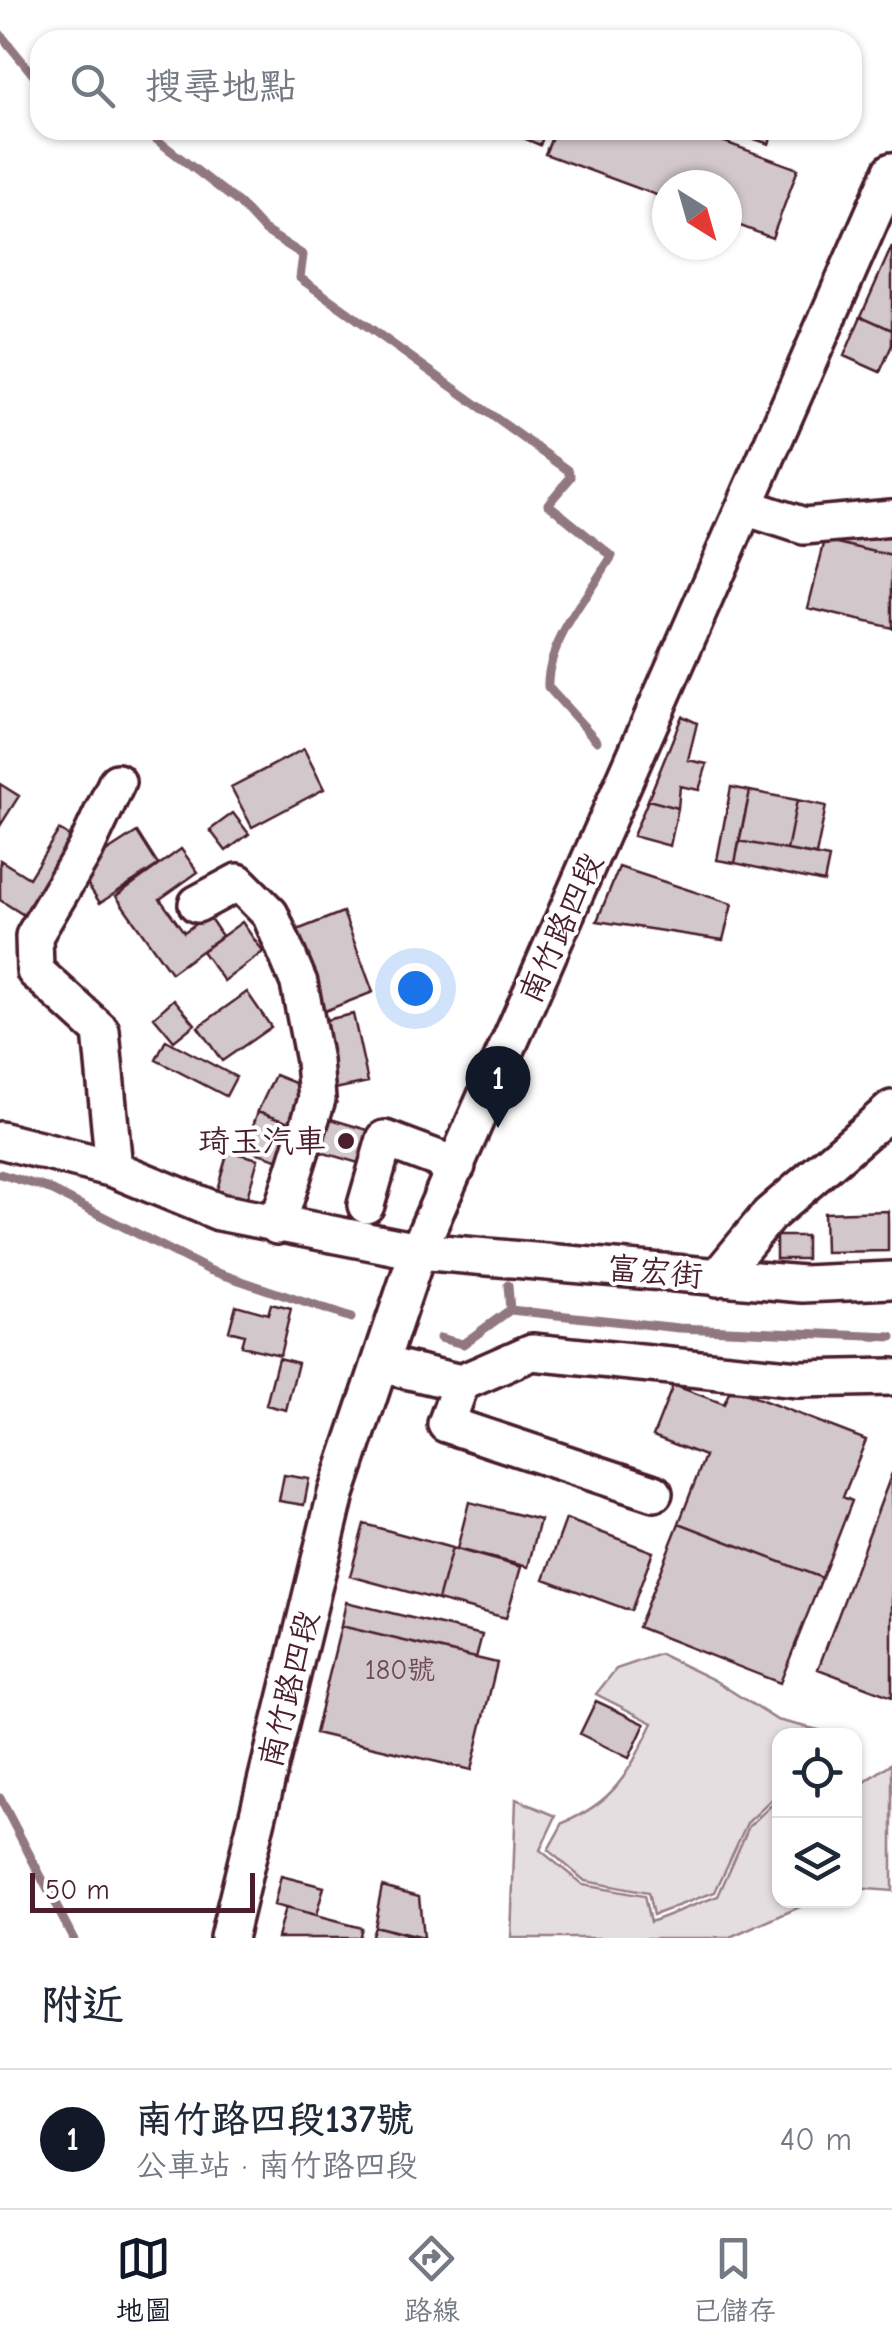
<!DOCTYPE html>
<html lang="zh-TW">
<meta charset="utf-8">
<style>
:root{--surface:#fff;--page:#f6f6f7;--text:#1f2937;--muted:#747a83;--line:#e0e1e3;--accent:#111827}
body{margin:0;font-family:"Comic Neue","LXGW WenKai TC",sans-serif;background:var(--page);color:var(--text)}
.controls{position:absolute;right:30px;bottom:30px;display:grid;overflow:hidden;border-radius:20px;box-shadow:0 2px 8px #0004}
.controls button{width:90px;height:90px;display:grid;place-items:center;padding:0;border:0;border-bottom:2px solid var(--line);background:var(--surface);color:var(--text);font:50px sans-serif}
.compass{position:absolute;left:652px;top:170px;width:90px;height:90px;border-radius:50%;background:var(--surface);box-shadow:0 2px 8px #0004;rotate:143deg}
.scale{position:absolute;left:30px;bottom:25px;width:225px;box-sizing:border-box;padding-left:10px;border:5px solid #4a1f2b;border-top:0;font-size:28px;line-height:35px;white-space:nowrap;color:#4a1f2b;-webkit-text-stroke:8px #fff;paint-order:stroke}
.you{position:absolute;left:415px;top:988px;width:35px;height:35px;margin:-25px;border:8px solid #fff;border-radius:50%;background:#1a73e8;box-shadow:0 0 0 15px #1a73e833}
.badge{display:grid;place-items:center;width:65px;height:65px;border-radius:50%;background:var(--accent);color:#fff;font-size:32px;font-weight:700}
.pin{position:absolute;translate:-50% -82px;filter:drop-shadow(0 2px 5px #0008)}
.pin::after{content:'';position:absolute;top:52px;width:35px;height:30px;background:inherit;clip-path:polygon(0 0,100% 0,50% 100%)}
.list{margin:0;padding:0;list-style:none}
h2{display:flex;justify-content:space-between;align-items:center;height:130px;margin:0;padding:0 40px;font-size:42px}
h2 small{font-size:32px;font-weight:400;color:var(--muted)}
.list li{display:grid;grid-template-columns:65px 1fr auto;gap:30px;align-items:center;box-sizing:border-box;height:140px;padding:0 40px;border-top:2px solid var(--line)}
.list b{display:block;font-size:38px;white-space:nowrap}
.list p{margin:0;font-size:32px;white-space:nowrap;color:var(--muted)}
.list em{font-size:32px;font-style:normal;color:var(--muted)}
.icon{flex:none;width:55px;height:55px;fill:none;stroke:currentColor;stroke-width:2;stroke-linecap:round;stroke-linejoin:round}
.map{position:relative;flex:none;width:892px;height:1938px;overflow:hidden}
.search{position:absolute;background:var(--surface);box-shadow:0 2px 8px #0004;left:30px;right:30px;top:30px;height:110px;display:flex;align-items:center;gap:25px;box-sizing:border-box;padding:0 35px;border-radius:30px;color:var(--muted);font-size:38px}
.sheet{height:270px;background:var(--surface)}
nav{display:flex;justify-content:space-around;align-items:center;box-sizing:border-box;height:140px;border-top:2px solid var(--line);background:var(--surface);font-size:28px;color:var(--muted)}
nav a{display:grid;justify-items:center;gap:5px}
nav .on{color:var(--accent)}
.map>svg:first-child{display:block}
.green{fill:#e5dee0;stroke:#987e86;stroke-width:2.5}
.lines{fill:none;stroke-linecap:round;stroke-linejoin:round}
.stream{stroke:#91787e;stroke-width:9}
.building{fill:#d2c7cb;stroke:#4a1f2b;stroke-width:2.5}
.minor-casing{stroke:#4a1f2b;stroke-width:42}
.minor{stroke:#fff;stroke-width:35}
.poi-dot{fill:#4a1f2b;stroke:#fff;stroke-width:4}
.labels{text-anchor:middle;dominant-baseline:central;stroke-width:8;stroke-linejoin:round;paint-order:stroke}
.number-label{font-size:28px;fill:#6c4953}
.street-label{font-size:32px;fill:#4a1f2b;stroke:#fff}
.poi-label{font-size:32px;fill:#4a1f2b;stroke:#fff;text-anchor:end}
</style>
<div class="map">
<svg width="892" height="1938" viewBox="0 0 892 1938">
<rect width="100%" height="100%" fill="#fff"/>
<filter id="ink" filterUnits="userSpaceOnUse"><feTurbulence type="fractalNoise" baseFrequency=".01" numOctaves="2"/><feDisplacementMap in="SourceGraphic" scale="20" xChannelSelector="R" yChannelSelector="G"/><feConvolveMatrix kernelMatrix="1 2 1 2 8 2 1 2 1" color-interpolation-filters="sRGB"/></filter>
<g filter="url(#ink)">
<path class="green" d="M660,1654L714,1680L777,1720L839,1735L780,1736L779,1793L747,1823L715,1892L653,1915L648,1893L585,1881L548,1850L563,1823C616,1801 628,1773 653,1723L596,1694L616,1669Z
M892,1763V1891L855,1888V1789Z
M779,1798L780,1900L813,1901L730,1938H511L516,1799L556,1816L540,1850L583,1885L644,1896L650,1922L718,1896L749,1826Z"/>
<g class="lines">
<path class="stream" d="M0,34L40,83
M144,130L239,203L264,230L303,255L300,278L568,470L571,477L548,504L612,556C590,593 546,643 548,687L597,741
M0,1174L47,1188L209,1270L351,1318
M508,1285L510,1310
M440,1338L463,1344L510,1310L679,1328L892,1337
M0,1798L73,1938"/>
</g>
<path class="building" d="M519,130H546L540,145L516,135Z
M555,130H692L798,169L772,238L727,221V185H667V199L545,154Z
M728,130H774L769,144Z
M892,246V330L861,316Z
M861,316L892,330V345L880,372L844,356Z
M892,528V556L825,540Z
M825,540L892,556V628L808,608Z
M682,716L697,723L688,760L707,764L699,790L680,786L678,808L648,800Z
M304,749L324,789L252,827L231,787Z
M0,784L19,796L0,826Z
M731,787L750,791L735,863L717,860Z
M750,791L797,800L787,850L739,841Z
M648,800L678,808L670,846L633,836Z
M797,800L826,806L816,855L787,850Z
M233,813L249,834L226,851L210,830Z
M59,830L84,845L35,922L0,900V860L29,878Z
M137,832L158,865L100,903L78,870Z
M739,841L829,858L824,882L735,863Z
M181,849L198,872L160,899L184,932L208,915L222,936L171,973L116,896Z
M619,867L732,904L723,940L597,921Z
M343,912L373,992L322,1012L292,932Z
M242,922L263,952L224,981L202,951Z
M247,992L271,1027L222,1061L198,1027Z
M174,999L195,1024L174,1041L154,1017Z
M353,1014L368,1082L330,1090L316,1022Z
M166,1040L236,1077L226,1096L156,1060Z
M275,1075L305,1087L299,1125L258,1111Z
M258,1111L299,1125L286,1162L245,1149Z
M324,1117L378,1133L369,1166L313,1150Z
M228,1151L258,1159L246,1201L216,1193Z
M888,1211V1251L825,1252L824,1213Z
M776,1236H806V1259H776Z
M271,1304L291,1309L280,1355L241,1346L244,1335L229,1331L236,1305L268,1314Z
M278,1358L298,1363L286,1410L266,1405Z
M673,1385L724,1404L731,1388L866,1440L843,1497L852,1501L822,1578L679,1523L705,1456L653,1436Z
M892,1473V1697L818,1669Z
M284,1475L309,1479L304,1505L279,1501Z
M469,1502L540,1520L528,1567L457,1549Z
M566,1519L653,1552L631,1611L544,1579Z
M679,1523L822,1578L780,1683L638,1627Z
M364,1524L452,1548L438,1600L350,1576Z
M452,1548L521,1567L506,1618L438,1600Z
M346,1602L482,1635L476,1658L341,1626Z
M341,1626L497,1663L471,1770L315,1733Z
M596,1701L645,1724L629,1758L580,1734Z
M281,1876L324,1887L316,1916L274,1905Z
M382,1886L419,1896L423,1938L374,1926Z
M285,1908L361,1928L358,1938H277Z
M374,1926L417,1938H370Z"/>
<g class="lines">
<defs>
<path id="minor" d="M745,507L804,526L892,518
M197,904L238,882L270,914L299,983L314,1061L317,1099L277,1226
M0,1140L114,1169L219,1212L418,1251L803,1284L892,1280
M114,1169L101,1031L35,971L34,936L85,850L117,782
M366,1205L385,1139L457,1166
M717,1278L769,1215L892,1109
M380,1364L461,1383L532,1352L798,1379L892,1377
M461,1383L446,1424L654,1493
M228,1938L336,1494L418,1251L892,171"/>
</defs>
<use href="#minor" class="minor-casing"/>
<use href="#minor" class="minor"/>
</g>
</g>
<circle class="poi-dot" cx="346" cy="1141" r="10"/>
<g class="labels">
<g class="number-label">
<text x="400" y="1670">180號</text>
</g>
<g class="street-label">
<text transform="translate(561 928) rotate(-66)">南竹路四段</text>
<text transform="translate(655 1272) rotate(5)">富宏街</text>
<text transform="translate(289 1689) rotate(-76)">南竹路四段</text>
</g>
<g class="poi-label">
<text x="326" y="1141">琦玉汽車</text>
</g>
</g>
</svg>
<div class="controls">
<button><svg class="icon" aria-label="locate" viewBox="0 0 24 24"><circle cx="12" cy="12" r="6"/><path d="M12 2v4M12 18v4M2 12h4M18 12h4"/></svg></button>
<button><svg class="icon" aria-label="layers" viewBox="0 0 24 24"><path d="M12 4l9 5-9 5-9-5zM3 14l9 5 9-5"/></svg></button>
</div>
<svg class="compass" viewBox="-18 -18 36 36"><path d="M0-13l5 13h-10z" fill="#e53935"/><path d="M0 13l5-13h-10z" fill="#747a83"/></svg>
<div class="scale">50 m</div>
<div class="you"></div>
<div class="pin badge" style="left:498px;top:1128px">1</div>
<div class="search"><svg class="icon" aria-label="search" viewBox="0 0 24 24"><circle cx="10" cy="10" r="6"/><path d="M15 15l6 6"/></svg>搜尋地點</div>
</div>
<section class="sheet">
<h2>附近<small></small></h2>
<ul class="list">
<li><span class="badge">1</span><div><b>南竹路四段137號</b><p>公車站 · 南竹路四段</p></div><em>40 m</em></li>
</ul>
</section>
<nav>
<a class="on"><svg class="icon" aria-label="map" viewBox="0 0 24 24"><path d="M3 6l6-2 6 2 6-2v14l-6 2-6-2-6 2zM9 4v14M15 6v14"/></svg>地圖</a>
<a><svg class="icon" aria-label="directions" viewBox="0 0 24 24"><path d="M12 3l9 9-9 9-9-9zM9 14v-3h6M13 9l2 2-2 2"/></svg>路線</a>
<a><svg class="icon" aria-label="saved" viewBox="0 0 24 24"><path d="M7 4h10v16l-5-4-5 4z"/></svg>已儲存</a>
</nav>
